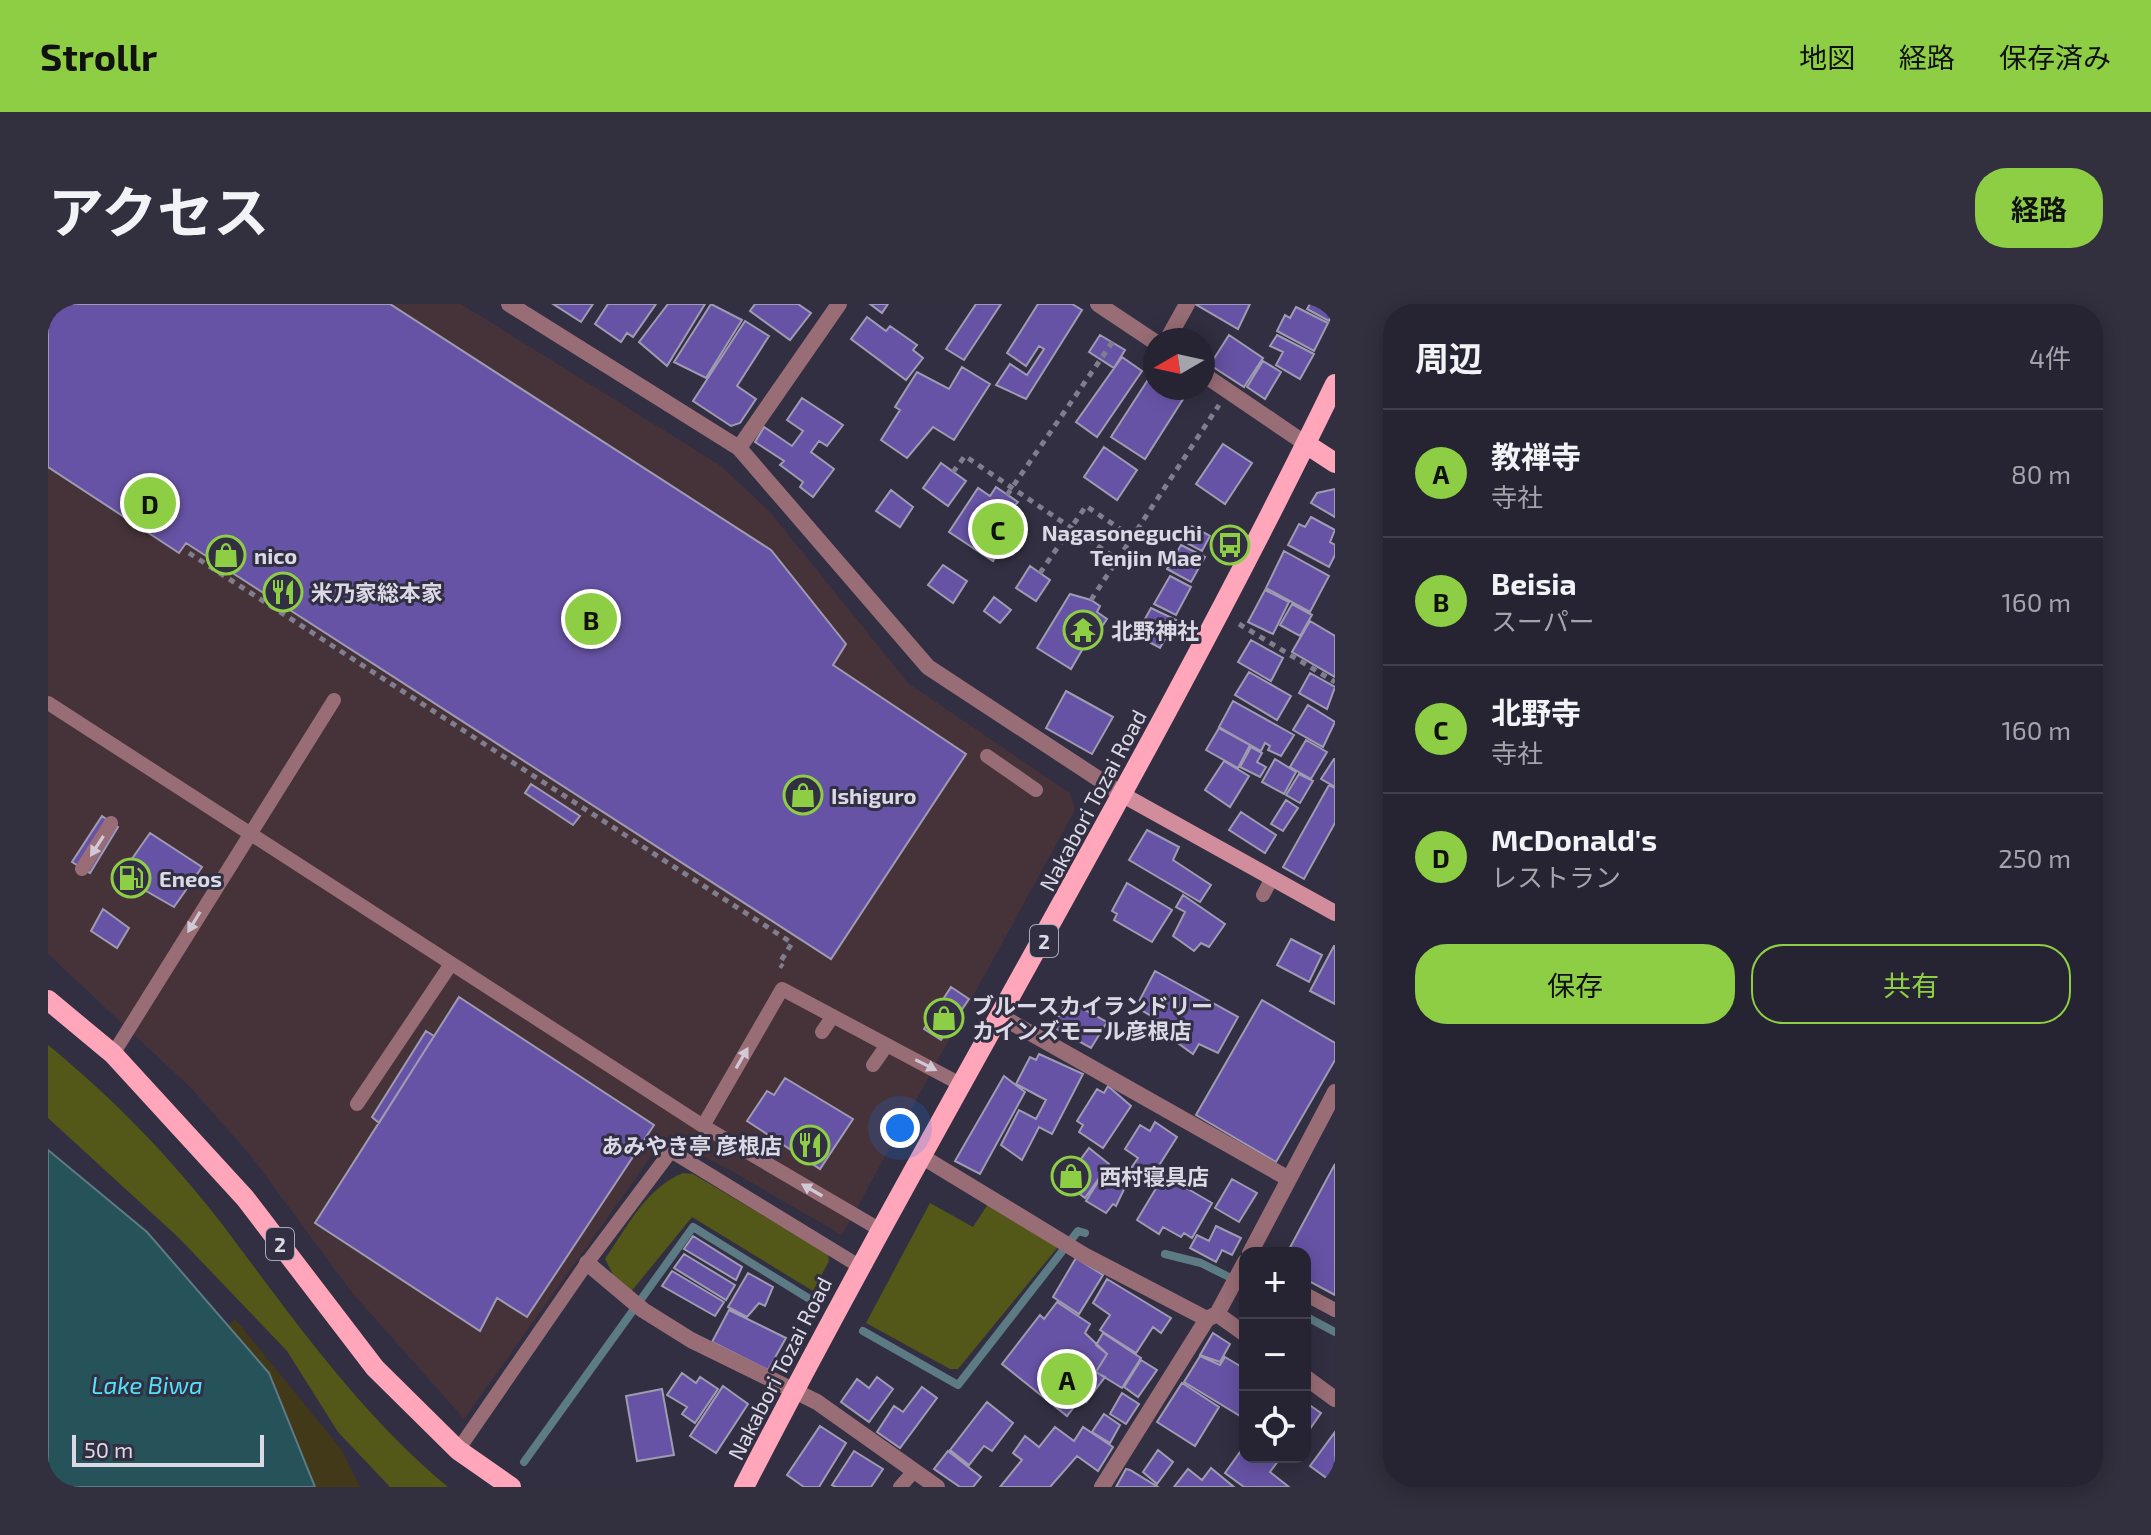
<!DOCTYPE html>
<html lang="ja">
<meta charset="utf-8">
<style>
:root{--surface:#262332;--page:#322f3e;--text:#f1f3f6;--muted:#a4a4ac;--line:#42404d;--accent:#8dce44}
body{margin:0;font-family:"Exo 2","Noto Sans JP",sans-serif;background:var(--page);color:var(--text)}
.controls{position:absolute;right:24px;bottom:24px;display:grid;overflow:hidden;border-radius:16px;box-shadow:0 4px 20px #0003}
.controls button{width:72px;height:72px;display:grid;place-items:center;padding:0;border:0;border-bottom:2px solid var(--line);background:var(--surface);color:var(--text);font:40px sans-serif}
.compass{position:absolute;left:1095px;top:24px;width:72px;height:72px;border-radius:50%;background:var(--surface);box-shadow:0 4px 20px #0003;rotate:261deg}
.scale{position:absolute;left:24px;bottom:20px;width:192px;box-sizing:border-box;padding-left:8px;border:4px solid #dbd9e6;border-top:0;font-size:22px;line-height:28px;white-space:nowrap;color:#dbd9e6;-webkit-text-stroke:6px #322f42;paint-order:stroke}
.you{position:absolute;left:852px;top:824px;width:28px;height:28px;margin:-20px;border:6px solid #fff;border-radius:50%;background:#1a73e8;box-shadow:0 0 0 12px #1a73e833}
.badge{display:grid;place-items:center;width:52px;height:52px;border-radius:50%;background:var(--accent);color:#111;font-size:26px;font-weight:700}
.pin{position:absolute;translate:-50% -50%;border:4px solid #fff;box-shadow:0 2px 8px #0006}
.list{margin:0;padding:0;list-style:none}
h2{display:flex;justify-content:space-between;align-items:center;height:104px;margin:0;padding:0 32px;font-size:34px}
h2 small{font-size:26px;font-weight:400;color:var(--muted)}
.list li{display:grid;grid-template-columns:52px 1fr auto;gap:24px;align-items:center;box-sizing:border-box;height:128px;padding:0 32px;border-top:2px solid var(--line)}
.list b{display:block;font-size:30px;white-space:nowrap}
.list p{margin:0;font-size:26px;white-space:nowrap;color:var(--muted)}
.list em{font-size:26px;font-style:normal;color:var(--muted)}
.actions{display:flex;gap:16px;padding:24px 32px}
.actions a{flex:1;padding:18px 0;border:2px solid var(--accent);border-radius:32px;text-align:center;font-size:28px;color:var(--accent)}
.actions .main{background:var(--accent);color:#111}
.icon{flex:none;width:44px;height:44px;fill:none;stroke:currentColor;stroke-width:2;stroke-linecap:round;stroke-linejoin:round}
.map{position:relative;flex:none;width:1287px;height:1183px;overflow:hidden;border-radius:32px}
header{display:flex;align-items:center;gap:48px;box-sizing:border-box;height:112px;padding:0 40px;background:var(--accent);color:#111}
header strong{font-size:38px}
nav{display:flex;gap:44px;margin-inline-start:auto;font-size:28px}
.intro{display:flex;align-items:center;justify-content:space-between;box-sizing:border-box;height:192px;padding:0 48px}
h1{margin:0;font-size:56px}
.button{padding:20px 36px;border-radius:32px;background:var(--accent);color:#111;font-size:28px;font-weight:700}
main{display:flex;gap:48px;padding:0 48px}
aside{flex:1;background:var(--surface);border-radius:32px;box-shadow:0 4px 20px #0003}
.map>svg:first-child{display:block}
.commercial{fill:#46333a}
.green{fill:#535718}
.sand{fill:#423919}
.water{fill:#26535a;stroke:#5c7b84;stroke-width:2}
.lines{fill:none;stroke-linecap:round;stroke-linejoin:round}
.stream{stroke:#5c7b84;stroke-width:8}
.building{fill:#6753a5;stroke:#9f9bb2;stroke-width:2}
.path{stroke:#807e8e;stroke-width:5;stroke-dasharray:6 6;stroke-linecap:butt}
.lane{stroke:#996d76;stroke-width:14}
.street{stroke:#996d76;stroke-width:16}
.secondary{stroke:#d28d9c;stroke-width:16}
.primary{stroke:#ffa6ba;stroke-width:20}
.oneway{fill:#d1c9d5}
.labels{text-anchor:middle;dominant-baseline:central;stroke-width:6;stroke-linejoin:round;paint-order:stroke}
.shield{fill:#322f42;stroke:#a8a6b5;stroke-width:2}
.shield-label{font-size:20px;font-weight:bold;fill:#dbd9e6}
.poi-label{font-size:22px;font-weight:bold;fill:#dbd9e6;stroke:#322f42;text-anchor:start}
.street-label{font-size:22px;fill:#dbd9e6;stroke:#322f42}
.water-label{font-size:24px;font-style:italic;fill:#51e3fb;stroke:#322f42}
</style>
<header>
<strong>Strollr</strong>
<nav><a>地図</a><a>経路</a><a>保存済み</a></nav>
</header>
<div class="intro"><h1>アクセス</h1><a class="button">経路</a></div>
<main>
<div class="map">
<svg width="1287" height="1183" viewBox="0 0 1287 1183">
<rect width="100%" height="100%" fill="#322f42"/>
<path class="commercial" d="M0,0H413L673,162L721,207L861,380L1022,489L1027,506L794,931L680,865L617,833L416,1115L302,986L203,852L144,785L0,650Z"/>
<path class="green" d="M0,741C64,793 123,854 174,920C243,1012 311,1109 400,1183H342L290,1128L239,1047L131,934L0,814Z
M635,869L645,870L780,950L781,957L765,987L644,913L582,989L571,982L557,955C579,923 598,884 635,869Z
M882,899L925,923L940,900L1010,943L910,1065H902L818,1019Z"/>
<path class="sand" d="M187,1015L293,1145L312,1183H267L221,1069L180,1022Z"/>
<path class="water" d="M0,846L99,928L221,1069L267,1183H0Z"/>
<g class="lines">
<path class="stream" d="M1117,950L1153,959L1197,981
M1257,1012L1287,1028
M815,1027L910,1081L1030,927L1037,929
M476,1158L645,923L760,994"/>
</g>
<path class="building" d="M0,0H342L723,246L798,340L785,361L918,450L783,655L138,239L131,249L0,163Z
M505,0H545L533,18Z
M560,0H608L585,33L579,29L573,38L547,20Z
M620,0H657L619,62L591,38Z
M663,0L694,16L658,74L626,58Z
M707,0H750L763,9L742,36L702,7Z
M822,0H840L834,9Z
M928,0H953L916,56L898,45Z
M990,0H1024L1034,6L978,95L948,81L962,60L979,71L996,45L991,42L978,62L959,49Z
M1147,0H1202L1190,25Z
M1262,0H1287V5L1281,17L1259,5Z
M1248,3L1280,19L1266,47L1229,27L1237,11L1242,14Z
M819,13L838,27L842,22L869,41L865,46L875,54L858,76L803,35Z
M697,17L721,32L689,82L708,95L692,119L683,122L645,97Z
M1052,31L1077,46L1066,64L1041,48Z
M1181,31L1215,54L1196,83L1162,61Z
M1229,31L1266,50L1252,75L1228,61L1235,48L1222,42Z
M1074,53L1094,67L1049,133L1028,118Z
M1215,57L1233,68L1217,95L1199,83Z
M914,63L942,80L906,136L885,123L859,154L833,136L852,106L847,103L869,68L901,85Z
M1103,71L1107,73V84H1124L1137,92L1097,155L1063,133Z
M754,94L795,121L779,142L771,137L763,148L786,165L765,193L752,183L755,178L732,161L736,157L707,138L716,123L744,142L755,127L739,116Z
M1175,140L1204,159L1177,200L1148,180Z
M1056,143L1089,166L1069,196L1036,173Z
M893,159L918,177L900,202L875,184Z
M948,183L970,198L963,206L974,214L945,257L901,228L930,184L942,192Z
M1287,185V213L1263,199L1269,189Z
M843,186L865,203L852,223L828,207Z
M1263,213L1287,226L1282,238L1287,241V251L1281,263L1240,241L1251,220L1257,223Z
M1144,222L1162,232L1154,247L1135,237Z
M1133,241L1157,253L1143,278L1119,265Z
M1236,247L1281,272L1262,308L1218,284Z
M895,261L919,277L905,299L880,281Z
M982,262L1002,276L988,297L968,284Z
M1122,272L1143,283L1128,311L1106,300Z
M1217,286L1241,298L1225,330L1200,318Z
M1022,290L1043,296L1052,302L1049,308L1059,315L1044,337L1041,334L1023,365L989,344Z
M946,293L963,306L952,319L936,307Z
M1244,300L1264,311L1252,332L1232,321Z
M1103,304L1128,316L1112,344L1088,331Z
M1262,317L1287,332V373L1244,348Z
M1203,336L1235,354L1223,377L1190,358Z
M1201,368L1243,392L1229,416L1187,391Z
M1262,369L1287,383L1279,405L1251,389Z
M1018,387L1065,413L1044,450L998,424Z
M1185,397L1246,431L1233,452L1220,446L1222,442L1217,439L1213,447L1171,423Z
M1260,401L1287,418L1275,443L1245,426Z
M1171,424L1202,441L1190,464L1158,446Z
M1258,436L1279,448L1263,475L1242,463Z
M1203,443L1214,449L1209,458L1218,463L1212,473L1192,463Z
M1227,455L1248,468L1236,490L1214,478Z
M1286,455H1287V483L1273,475Z
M1176,457L1201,472L1182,503L1157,486Z
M1251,470L1265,477L1252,499L1238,491Z
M483,480L532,512L525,521L477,489Z
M1281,481L1287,484V519L1256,575L1235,563Z
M1238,496L1250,504L1235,527L1223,520Z
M1193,508L1228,531L1217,549L1181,526Z
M54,512L70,523L42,569L24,558Z
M1099,526L1131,543L1125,556L1163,581L1152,598L1081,556Z
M102,529L154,563L126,603L72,572Z
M1079,579L1124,606L1104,638L1066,616L1069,610L1064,607Z
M1135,591L1177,620L1161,643L1153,639L1146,647L1125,632L1137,608L1128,603Z
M55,605L81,624L69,644L43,627Z
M1243,635L1274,651L1261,678L1229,661Z
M1286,642H1287V700L1262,687Z
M1107,667L1190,713L1170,749L1151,740L1145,750L1113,727L1117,720L1088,703Z
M903,683L921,695L893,736L876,725Z
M411,693L606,821L479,1013L449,994L432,1027L267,919Z
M1019,696L1059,718L1043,744L1005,723Z
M1214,696L1287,739V756L1228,858L1148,811Z
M378,727L386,732L331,819L324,813Z
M991,750L1035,770L1004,830L991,823L974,856L953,841L971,806L988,815L998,796L968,780L982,753L988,756Z
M956,772L977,788L932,870L907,857Z
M737,774L805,815L772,865L699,817L719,787L726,791Z
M1060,782L1083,802L1055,844L1031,828L1035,821L1029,817L1049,785L1056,789Z
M1107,818L1129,833L1098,882L1079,870L1090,854L1077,845L1092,821L1102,827Z
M1041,844L1061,860L1037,894L1016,878Z
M1287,860V991L1257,975V949H1239Z
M1060,862L1081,875L1068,902L1065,900L1058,909L1038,897Z
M1116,871L1164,899L1144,934L1136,929L1133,933L1115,923L1111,930L1089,916Z
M1184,875L1209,889L1191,918L1167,904Z
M1168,922L1193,934L1184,951L1174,946L1168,958L1142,944L1149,931L1161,937Z
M645,932L694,963L688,976L636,945Z
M636,950L687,981L678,996L626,964Z
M1028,954L1055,971L1031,1010L1005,993Z
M624,967L676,998L667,1012L614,982Z
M700,969L725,983L717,1002L711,999L699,1013L680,1003Z
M1059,975L1123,1014L1113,1029L1105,1023L1088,1049L1052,1026L1062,1011L1045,999Z
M1009,998L1042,1020L1037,1029L1059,1050L1048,1068L1057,1073L1038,1098L1033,1094L1019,1112L954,1060L992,1011L996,1015Z
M681,1006L738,1034L720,1066L664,1038Z
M1055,1029L1093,1054L1074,1084L1048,1068L1059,1050L1048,1041Z
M1165,1029L1182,1040L1172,1058L1152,1051Z
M1152,1052L1172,1061L1177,1053L1197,1065V1115L1136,1078Z
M1093,1056L1109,1066L1090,1093L1076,1083Z
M634,1069L648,1079L652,1073L670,1085L647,1119L634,1110L639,1103L619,1091Z
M829,1073L845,1085L821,1118L793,1098L809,1075L821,1084Z
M1134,1079L1171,1103L1147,1142L1109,1118Z
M675,1082L700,1100L668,1149L642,1132Z
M874,1083L889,1094L852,1144L829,1128L846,1102L855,1108Z
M614,1085L626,1151L589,1157L578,1092Z
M1074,1089L1091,1100L1078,1120L1062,1110Z
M939,1098L965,1119L944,1147L936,1142L921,1161L902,1146Z
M1257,1098L1273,1109L1257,1132Z
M1056,1110L1072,1121L1062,1139L1044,1128Z
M772,1122L798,1139L771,1183H756L739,1171Z
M1007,1123L1026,1137L1035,1123L1065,1143L1050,1167L1029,1152L1002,1183H952L974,1156L965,1149L977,1132L991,1143Z
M1287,1128V1174L1284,1178L1262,1162Z
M1197,1141V1153H1233L1222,1168L1241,1183H1196L1177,1169Z
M1110,1146L1125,1158L1109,1180L1095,1168Z
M806,1147L835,1165L823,1183H788L784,1181Z
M900,1147L933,1173L925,1183H912L886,1165Z
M1163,1164L1186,1183H1126L1140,1165L1154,1176Z
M1078,1165L1082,1166L1110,1183H1068Z"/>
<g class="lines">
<path class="path" d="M905,168L917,152L1069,255
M959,191L1068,33
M141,249L744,639L731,660L735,663
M992,269L1038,202L1084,233
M1043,296L1171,101
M1191,320L1287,378"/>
<path class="lane" d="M0,399L655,822L831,925
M939,452L988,486
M34,565L63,519
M1215,591L1224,574
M774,728L785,712
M65,750L286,396
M825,761L839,741
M309,800L403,660
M655,822L734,685L914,781
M1257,990L1287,1006
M410,1146L539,959L623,847L811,962
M852,1183L866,1167"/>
<path class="street" d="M461,0L691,144L880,363L1075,491
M1050,0L1107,38
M1119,36L1139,0
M1155,70L1258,140
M691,144L791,0
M954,713L1241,875
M873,852L1036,951L1159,1015
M1202,949L1287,788
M539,959L595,1006L643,1036L769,1098L889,1183
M1169,1010L1197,1030
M1257,1073L1287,1095
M1054,1183L1159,1015L1169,1010L1197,958"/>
<path class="secondary" d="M1075,491L1287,609"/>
<path class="primary" d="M1258,140L1287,159
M0,696L65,750L197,894L327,1064L410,1146L463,1183
M696,1183C887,812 1105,456 1287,80"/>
</g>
<defs><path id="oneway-solid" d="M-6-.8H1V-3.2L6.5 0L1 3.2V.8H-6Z" transform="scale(2)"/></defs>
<g class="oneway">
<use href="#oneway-solid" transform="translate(49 542) rotate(123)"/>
<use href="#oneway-solid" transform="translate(146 618) rotate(121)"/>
<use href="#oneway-solid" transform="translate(694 754) rotate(-60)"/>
<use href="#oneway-solid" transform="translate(878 761) rotate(27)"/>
<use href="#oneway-solid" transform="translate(764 886) rotate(-150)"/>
</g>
<defs>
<symbol id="bus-ring" viewBox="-11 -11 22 22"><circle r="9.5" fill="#322f42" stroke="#8dce44" stroke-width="1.5"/><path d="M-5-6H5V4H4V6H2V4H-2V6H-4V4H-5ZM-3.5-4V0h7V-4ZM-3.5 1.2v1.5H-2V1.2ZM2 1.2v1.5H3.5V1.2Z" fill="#8dce44"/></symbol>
<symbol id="shop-ring" viewBox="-11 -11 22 22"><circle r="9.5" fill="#322f42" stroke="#8dce44" stroke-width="1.5"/><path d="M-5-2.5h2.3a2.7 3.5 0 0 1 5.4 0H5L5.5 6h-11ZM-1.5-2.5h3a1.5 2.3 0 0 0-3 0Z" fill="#8dce44"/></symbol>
<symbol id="restaurant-ring" viewBox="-11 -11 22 22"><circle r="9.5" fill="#322f42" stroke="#8dce44" stroke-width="1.5"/><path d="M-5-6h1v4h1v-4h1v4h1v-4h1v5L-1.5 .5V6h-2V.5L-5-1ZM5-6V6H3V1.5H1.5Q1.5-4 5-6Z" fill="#8dce44"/></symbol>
<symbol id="temple-ring" viewBox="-11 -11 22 22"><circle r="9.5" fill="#322f42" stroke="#8dce44" stroke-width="1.5"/><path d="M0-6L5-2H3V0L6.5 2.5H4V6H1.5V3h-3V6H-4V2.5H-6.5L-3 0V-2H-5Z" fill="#8dce44"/></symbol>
<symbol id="fuel-ring" viewBox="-11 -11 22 22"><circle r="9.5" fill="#322f42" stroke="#8dce44" stroke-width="1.5"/><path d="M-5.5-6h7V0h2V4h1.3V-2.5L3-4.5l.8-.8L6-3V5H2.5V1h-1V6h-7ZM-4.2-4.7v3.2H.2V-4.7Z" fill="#8dce44"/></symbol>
</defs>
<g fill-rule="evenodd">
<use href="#bus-ring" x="1160" y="219" width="44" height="44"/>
<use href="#shop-ring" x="156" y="229" width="44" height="44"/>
<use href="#restaurant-ring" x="213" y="266" width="44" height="44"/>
<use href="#temple-ring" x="1013" y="304" width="44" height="44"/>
<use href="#shop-ring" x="733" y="469" width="44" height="44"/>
<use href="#fuel-ring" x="61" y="552" width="44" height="44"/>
<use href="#shop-ring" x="874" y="692" width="44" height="44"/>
<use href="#restaurant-ring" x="740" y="819" width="44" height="44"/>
<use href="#shop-ring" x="1001" y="850" width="44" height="44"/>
</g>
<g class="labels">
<g class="shield">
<rect x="982" y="621" width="28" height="32" rx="6"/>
<rect x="218" y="924" width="28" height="32" rx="6"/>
</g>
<g class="shield-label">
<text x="996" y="637">2</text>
<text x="232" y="940">2</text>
</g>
<g class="poi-label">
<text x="1154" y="228" text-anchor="end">Nagasoneguchi<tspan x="1154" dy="25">Tenjin Mae</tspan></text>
<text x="206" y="251">nico</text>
<text x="263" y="288">米乃家総本家</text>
<text x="1063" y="326">北野神社</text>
<text x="783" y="491">Ishiguro</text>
<text x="111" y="574">Eneos</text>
<text x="924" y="701">ブルースカイランドリー<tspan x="924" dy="25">カインズモール彦根店</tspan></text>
<text x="734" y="841" text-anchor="end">あみやき亭 彦根店</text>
<text x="1051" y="872">西村寝具店</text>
</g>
<g class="street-label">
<text transform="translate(1044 496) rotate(-62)">Nakabori Tozai Road</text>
<text transform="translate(731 1064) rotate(-63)">Nakabori Tozai Road</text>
</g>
<g class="water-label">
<text x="99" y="1080">Lake Biwa</text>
</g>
</g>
</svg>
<div class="controls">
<button>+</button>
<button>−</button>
<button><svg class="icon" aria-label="locate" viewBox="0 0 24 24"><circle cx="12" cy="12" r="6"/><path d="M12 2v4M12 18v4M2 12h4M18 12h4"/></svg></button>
</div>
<svg class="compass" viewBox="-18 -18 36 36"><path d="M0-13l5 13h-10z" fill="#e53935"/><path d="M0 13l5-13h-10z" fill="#a4a4ac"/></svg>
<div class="scale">50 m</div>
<div class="you"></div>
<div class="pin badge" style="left:1019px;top:1075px">A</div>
<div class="pin badge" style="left:543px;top:315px">B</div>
<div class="pin badge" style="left:950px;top:225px">C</div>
<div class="pin badge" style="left:102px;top:199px">D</div>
</div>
<aside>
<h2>周辺<small>4件</small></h2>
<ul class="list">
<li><span class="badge">A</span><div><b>教禅寺</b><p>寺社</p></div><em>80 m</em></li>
<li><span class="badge">B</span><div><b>Beisia</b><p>スーパー</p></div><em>160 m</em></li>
<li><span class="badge">C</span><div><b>北野寺</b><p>寺社</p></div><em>160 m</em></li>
<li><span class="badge">D</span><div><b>McDonald's</b><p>レストラン</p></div><em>250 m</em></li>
</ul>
<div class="actions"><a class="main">保存</a><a>共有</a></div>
</aside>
</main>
